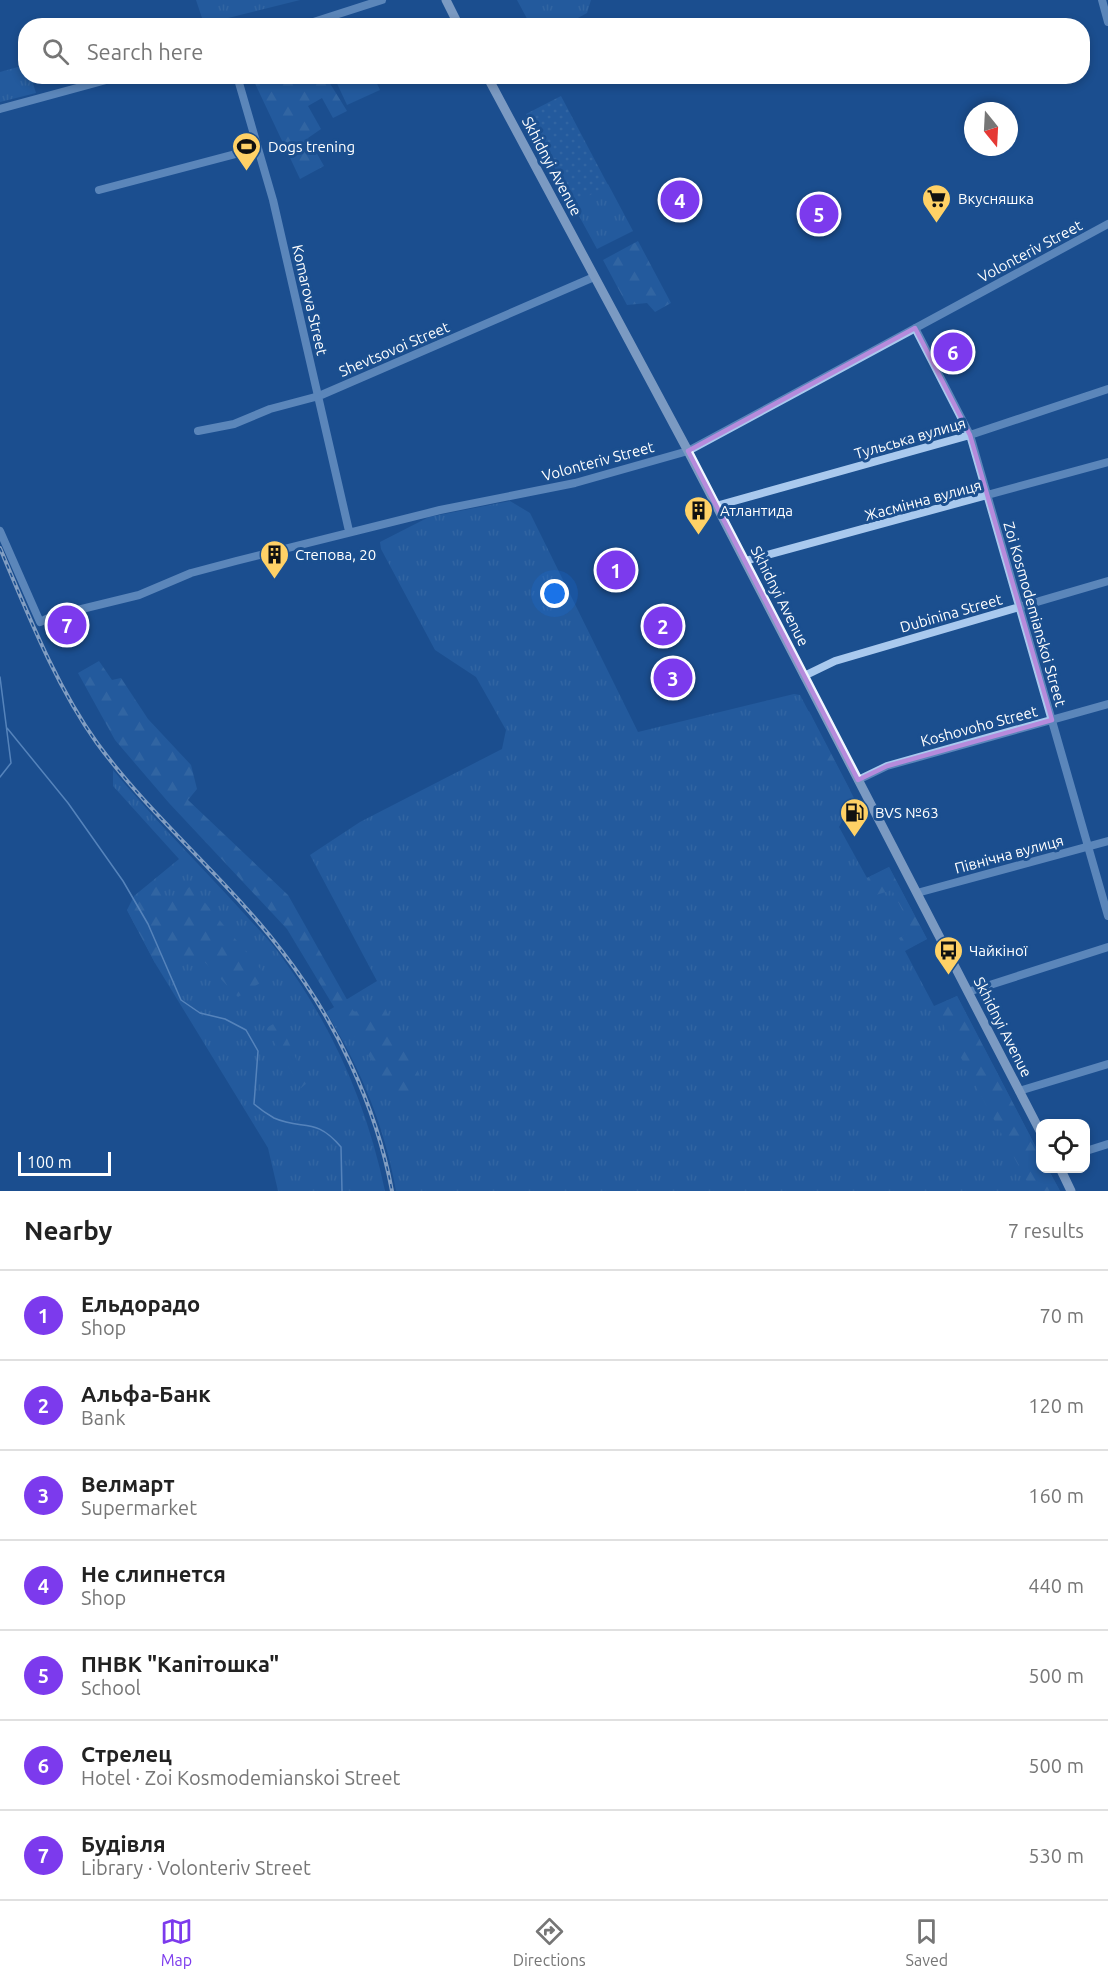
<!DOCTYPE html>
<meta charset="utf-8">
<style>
:root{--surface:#fff;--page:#f6f6f6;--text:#222;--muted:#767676;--line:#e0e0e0;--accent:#7c3aed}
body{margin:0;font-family:Ubuntu,sans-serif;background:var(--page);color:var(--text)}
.controls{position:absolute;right:18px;bottom:18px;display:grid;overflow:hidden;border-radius:12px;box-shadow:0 3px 9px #0003}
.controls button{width:54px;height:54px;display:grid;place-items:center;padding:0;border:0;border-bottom:2px solid var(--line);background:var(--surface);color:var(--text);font:30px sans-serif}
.compass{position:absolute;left:964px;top:102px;width:54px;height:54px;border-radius:50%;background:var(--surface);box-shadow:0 3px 9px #0003;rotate:162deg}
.scale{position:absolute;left:18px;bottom:15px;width:93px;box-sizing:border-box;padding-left:6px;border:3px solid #fff;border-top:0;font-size:16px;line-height:21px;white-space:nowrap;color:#fff;-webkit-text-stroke:4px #1b4f8f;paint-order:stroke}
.you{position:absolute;left:555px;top:594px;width:21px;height:21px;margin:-15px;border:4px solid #fff;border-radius:50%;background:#1a73e8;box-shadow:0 0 0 9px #1a73e833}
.badge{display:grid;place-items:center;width:39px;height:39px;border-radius:50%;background:var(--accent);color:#fff;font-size:20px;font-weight:700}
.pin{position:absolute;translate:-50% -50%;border:3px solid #fff;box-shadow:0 2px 6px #0006}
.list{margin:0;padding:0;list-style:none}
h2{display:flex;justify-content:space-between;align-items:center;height:78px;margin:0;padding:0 24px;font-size:26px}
h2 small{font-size:20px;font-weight:400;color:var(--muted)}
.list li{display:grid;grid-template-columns:39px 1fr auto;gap:18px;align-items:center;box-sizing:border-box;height:90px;padding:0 24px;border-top:2px solid var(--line)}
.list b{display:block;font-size:22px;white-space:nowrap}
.list p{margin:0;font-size:20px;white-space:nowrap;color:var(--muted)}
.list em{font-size:20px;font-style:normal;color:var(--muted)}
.icon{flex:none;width:33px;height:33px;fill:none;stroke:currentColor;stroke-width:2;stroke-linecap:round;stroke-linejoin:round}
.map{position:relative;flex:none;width:1108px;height:1191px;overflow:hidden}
.search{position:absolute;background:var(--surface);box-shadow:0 3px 9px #0003;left:18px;right:18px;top:18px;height:66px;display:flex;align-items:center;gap:15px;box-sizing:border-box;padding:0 21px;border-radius:24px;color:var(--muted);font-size:22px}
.sheet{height:708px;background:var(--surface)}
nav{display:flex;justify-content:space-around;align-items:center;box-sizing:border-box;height:84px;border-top:2px solid var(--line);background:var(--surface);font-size:16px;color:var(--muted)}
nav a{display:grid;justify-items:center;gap:3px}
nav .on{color:var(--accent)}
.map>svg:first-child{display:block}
.grass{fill:url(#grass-tufts)}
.forest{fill:url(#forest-firs)}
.park{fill:url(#park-dots)}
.garden{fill:#2e69ad}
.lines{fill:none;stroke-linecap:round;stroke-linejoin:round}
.stream{stroke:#9cc4f0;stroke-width:1.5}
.minor{stroke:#a9c9ee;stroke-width:8}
.major{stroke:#f0f6ff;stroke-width:9}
.rail-casing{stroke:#fff;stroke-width:4}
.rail{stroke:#1b4f8f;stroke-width:1.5;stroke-dasharray:4.5;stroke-linecap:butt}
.marked{fill:none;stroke:#b68bdc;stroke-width:4.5;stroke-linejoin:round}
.labels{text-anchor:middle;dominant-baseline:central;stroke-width:6;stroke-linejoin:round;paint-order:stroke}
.poi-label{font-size:15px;fill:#fff;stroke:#1b4f8f;text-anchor:start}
.street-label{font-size:15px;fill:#fff;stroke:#1b4f8f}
</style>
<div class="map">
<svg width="1108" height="1191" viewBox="0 0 1108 1191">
<defs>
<pattern id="grass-tufts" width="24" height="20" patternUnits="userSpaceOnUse" patternTransform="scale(1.5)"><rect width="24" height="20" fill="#2e69ad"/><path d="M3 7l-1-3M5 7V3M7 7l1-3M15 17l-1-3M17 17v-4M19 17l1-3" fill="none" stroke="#4d80b9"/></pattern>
<pattern id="forest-firs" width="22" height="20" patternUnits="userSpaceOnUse" patternTransform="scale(1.5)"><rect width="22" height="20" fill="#2e69ad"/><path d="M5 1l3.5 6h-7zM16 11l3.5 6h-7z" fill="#4d80b9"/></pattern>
<pattern id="park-dots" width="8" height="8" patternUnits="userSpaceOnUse" patternTransform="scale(1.5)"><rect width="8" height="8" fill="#2e69ad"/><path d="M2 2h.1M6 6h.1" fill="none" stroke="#4d80b9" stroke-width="1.8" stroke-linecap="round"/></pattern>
</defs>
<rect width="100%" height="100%" fill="#1b4f8f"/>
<path class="grass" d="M196,0H300L204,24Z
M517,0H591L587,13L565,25L531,26Z
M25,65L26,76L31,77L36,93L0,102V72Z
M608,184L633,231L597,249L572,203Z
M510,501L530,513L638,732L794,694L800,695L854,798L839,827L867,878L889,867L927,939L905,951L934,1006L957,996L1040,1155V1168L1048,1169L1060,1191H396C385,1127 360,1067 326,1012L377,981L310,855L360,822L502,749L506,730L476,677L435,650L381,549L380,542L429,517Z
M113,770C153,818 197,862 239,908C253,924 269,939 281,956C333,1027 367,1105 385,1191H278L268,1148L155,963L127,910L134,896L179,859L113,786Z"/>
<path class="forest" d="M252,77H326L347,111L333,118L322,98L308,106L321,129L308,138L324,166L300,179Z
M638,241L671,303L655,312L647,303L627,305L603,260Z
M99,661L112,680L121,678L148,719L191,765L197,789L188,800L288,895L354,1012L382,1003L425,1086L417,1100L399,1114L378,1069L337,1012L287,929L169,803L115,740L78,673Z
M809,711L850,790L843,793L802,714Z
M889,867L927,939L905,950L899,938L913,931L892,890L876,895L867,878Z
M157,886L169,900L191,886L268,978L238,997L199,956L155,963L127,910Z
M957,996L1040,1155V1168L1048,1169L1060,1191H1032L934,1007Z
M279,1021L307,1083L301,1088L266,1028Z"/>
<path class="park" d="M561,96L608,185L574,204L526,114Z"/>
<path class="garden" d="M334,77H374L380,90L347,105Z"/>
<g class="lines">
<path class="stream" d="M0,677L11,763L0,777
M7,728L68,803L123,881L148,924L181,1000L200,1013L225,1019L246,1030L258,1051L254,1104C260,1109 267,1114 274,1118C303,1131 315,1116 341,1147L342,1191"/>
<path class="minor" d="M1102,0L1108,22
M301,26L382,0
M237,76L273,200L349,531
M0,109L121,76
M99,190L258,148
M915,328L970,435L1108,916
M198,431L234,424L270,409L319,396L594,277
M716,506L970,435L1108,389
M0,531L40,622L53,616L139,595L191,573L236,561L440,510L575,483L688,451L1108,224
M745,561L1108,462
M804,676L835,661L1108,581
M858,780L887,766L1108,704
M917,893L1108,841
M968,992L1108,947
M1019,1091L1108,1064
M1086,1151L1108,1144"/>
<path class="major" d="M446,0L459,26
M487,76L688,451L1040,1131
M1060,1168L1071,1191"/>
<defs>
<path id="rail" d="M0,548C28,614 55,684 97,743C152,818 225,877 281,950C335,1019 376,1105 392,1191"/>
</defs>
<use href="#rail" class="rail-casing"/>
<use href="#rail" class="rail"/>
</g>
<path d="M0 0H1108V1191H0ZM915,328L970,435L1052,720L887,766L858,780L688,451Z" fill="#1b4f8f" fill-opacity=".55" fill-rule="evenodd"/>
<path class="marked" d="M915,328L970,435L1052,720L887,766L858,780L688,451Z"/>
<defs>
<symbol id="stadium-pin" viewBox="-11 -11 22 30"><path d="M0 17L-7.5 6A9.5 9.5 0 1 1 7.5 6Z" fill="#ffd166" stroke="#1b4f8f"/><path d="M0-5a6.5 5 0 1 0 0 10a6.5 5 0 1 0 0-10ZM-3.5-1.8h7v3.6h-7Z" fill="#111"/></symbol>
<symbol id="supermarket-pin" viewBox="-11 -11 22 30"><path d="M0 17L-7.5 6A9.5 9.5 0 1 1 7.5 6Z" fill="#ffd166" stroke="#1b4f8f"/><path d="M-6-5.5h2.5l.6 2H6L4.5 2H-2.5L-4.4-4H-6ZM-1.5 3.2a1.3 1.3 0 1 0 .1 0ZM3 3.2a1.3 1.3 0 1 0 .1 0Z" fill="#111"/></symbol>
<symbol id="building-pin" viewBox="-11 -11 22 30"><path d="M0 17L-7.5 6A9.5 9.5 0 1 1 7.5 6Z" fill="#ffd166" stroke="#1b4f8f"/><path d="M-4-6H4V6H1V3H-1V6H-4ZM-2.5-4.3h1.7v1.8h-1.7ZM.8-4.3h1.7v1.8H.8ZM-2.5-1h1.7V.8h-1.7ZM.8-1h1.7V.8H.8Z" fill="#111"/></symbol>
<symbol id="fuel-pin" viewBox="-11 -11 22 30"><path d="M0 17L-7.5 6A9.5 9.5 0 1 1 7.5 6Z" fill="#ffd166" stroke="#1b4f8f"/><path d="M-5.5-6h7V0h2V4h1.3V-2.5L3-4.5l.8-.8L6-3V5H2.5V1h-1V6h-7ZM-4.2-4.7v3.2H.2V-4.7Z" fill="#111"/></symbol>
<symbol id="bus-pin" viewBox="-11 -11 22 30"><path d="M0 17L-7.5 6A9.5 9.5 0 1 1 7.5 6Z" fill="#ffd166" stroke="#1b4f8f"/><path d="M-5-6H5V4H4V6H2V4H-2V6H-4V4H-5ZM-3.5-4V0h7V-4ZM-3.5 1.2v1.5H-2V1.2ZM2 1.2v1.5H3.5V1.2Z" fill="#111"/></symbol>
</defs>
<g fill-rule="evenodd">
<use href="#stadium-pin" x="230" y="130" width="33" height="45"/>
<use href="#supermarket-pin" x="920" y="182" width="33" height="45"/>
<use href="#building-pin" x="682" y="494" width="33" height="45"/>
<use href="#building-pin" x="258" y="538" width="33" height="45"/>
<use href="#fuel-pin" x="838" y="796" width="33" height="45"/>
<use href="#bus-pin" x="932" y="934" width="33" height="45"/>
</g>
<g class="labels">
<g class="poi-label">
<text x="268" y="146">Dogs trening</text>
<text x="958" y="198">Вкусняшка</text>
<text x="720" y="510">Атлантида</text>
<text x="295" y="554">Степова, 20</text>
<text x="875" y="812">BVS №63</text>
<text x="969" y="950">Чайкіної</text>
</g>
<g class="street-label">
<text transform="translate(552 166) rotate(62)">Skhidnyi Avenue</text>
<text transform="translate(1030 251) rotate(-28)">Volonteriv Street</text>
<text transform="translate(310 300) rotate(77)">Komarova Street</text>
<text transform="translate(394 349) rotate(-23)">Shevtsovoi Street</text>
<text transform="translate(910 438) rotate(-16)">Тульська вулиця</text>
<text transform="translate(598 461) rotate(-15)">Volonteriv Street</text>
<text transform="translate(923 500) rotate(-15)">Жасмінна вулиця</text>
<text transform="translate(780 596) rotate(63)">Skhidnyi Avenue</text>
<text transform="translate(951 613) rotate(-16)">Dubinina Street</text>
<text transform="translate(1035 614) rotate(74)">Zoi Kosmodemianskoi Street</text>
<text transform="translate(979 726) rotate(-15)">Koshovoho Street</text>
<text transform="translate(1009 854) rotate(-15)">Північна вулиця</text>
<text transform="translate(1003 1027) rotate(63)">Skhidnyi Avenue</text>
</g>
</g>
</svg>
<div class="controls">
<button><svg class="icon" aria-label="locate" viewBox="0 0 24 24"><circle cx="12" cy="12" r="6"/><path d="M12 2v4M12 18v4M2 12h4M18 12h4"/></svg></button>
</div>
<svg class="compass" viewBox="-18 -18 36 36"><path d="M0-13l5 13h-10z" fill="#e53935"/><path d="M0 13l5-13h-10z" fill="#767676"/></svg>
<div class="scale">100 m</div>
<div class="you"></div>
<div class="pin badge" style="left:616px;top:570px">1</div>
<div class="pin badge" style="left:663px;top:626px">2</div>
<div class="pin badge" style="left:673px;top:678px">3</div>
<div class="pin badge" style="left:680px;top:200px">4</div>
<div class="pin badge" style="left:819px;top:214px">5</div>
<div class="pin badge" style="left:953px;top:352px">6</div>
<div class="pin badge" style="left:67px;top:625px">7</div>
<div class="search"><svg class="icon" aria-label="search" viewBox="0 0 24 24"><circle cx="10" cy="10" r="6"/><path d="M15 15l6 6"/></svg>Search here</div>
</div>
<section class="sheet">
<h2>Nearby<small>7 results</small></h2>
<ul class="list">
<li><span class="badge">1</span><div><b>Ельдорадо</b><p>Shop</p></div><em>70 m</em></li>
<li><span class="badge">2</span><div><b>Альфа-Банк</b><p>Bank</p></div><em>120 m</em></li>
<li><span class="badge">3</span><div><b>Велмарт</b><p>Supermarket</p></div><em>160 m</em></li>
<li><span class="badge">4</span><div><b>Не слипнется</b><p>Shop</p></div><em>440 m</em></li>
<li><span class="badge">5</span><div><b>ПНВК &quot;Капітошка&quot;</b><p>School</p></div><em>500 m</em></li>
<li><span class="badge">6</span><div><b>Стрелец</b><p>Hotel · Zoi Kosmodemianskoi Street</p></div><em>500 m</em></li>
<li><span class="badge">7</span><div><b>Будівля</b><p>Library · Volonteriv Street</p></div><em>530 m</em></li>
</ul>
</section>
<nav>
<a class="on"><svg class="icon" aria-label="map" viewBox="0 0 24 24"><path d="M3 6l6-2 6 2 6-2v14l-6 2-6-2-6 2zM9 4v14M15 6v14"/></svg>Map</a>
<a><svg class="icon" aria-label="directions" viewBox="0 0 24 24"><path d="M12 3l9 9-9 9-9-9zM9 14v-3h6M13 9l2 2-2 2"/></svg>Directions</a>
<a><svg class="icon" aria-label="saved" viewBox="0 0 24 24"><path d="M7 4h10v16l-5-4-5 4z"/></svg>Saved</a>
</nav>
